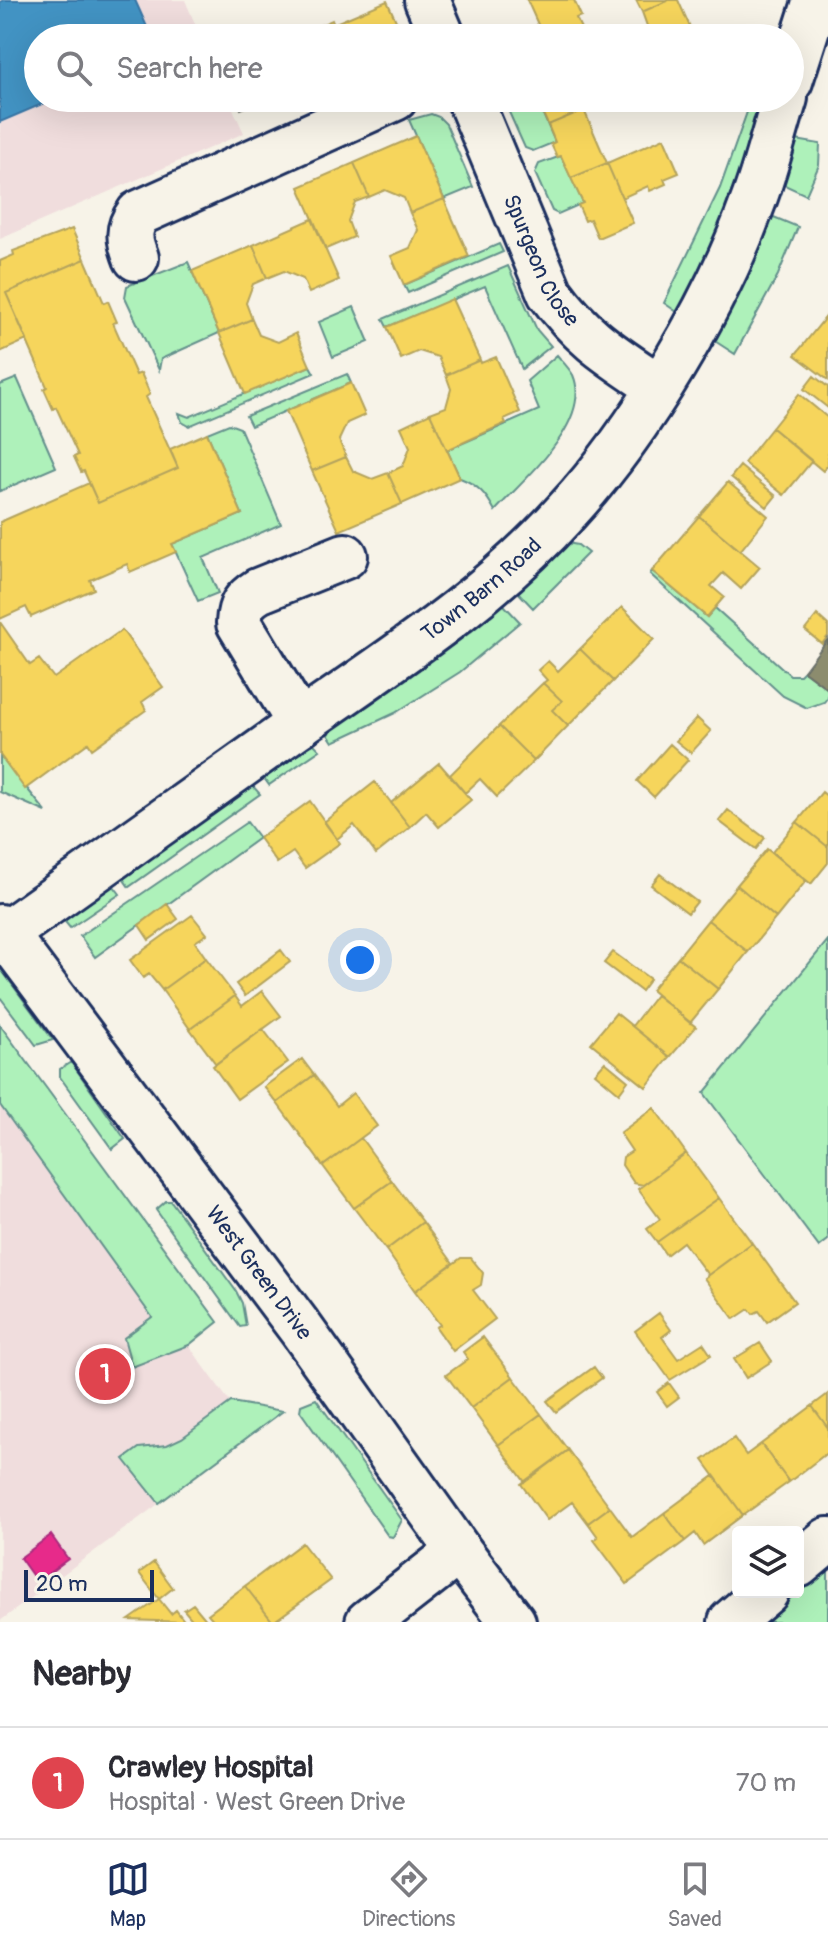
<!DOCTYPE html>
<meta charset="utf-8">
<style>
:root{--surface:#fff;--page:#f2f2f3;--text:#2b2b33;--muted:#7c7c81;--line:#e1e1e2;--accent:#1b2f5e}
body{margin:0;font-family:Pangolin,sans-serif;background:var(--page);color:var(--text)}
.controls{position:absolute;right:24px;bottom:24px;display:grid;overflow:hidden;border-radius:8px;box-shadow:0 8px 32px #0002}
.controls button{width:72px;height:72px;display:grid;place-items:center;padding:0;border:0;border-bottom:2px solid var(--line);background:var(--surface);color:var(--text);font:40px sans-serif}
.scale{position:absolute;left:24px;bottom:20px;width:130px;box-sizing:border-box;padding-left:8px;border:4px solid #1b2f5e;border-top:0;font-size:22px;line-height:28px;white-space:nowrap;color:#1b2f5e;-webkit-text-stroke:6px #f7f3e8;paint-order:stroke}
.you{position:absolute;left:360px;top:960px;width:28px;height:28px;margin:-20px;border:6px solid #fff;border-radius:50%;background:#1a73e8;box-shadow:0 0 0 12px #1a73e833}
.badge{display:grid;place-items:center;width:52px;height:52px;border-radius:50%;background:var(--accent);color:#fff;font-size:26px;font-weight:700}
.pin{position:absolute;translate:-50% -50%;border:4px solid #fff;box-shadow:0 2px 8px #0006}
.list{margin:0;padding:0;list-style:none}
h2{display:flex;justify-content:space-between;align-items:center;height:104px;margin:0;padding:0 32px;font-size:34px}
h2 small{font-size:26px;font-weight:400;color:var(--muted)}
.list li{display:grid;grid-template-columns:52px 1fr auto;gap:24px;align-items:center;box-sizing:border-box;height:112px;padding:0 32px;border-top:2px solid var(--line)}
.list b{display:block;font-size:30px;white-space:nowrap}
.list p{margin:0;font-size:26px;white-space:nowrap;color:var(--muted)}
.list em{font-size:26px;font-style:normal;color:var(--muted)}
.icon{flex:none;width:44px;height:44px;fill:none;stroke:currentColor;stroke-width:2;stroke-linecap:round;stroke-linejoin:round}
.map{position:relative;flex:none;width:828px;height:1622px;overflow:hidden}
.search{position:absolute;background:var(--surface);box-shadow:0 8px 32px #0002;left:24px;right:24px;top:24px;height:88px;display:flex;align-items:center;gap:20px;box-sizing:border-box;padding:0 28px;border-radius:44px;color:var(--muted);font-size:30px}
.sheet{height:216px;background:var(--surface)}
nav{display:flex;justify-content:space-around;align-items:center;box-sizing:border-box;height:112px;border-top:2px solid var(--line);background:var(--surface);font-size:22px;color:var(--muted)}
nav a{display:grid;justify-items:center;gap:4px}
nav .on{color:var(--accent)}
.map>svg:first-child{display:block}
.built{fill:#f0dddd}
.green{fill:#aef1ba;stroke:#64908c;stroke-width:2}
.homes{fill:#f6d55c;stroke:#b4a35d;stroke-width:2}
.schools{fill:#4393c3;stroke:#3775a5;stroke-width:2}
.health{fill:#e7298a;stroke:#aa2b7d;stroke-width:2}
.industry{fill:#8c8c6e;stroke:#6a7069;stroke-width:2}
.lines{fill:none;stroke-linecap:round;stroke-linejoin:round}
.street-casing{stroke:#1b2f5e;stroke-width:50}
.street{stroke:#f7f3e8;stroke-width:44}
.labels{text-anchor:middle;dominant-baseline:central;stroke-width:8;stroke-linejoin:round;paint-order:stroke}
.street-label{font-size:22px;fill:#1b2f5e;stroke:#f7f3e8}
</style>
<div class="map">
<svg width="828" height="1622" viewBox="0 0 828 1622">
<rect width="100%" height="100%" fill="#f7f3e8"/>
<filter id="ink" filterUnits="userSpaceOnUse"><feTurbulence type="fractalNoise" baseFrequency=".0125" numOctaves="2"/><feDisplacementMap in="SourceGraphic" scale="16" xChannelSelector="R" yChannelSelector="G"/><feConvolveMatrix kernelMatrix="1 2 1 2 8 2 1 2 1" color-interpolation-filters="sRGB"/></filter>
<g filter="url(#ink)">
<path class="built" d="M0,0H185L201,38H38V98H228L244,133L0,239Z
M0,1085L253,1434L0,1621Z"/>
<path class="green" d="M504,98H536L555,142L533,151L525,148L504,101Z
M752,98H769L743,182L680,314L664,303L720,188Z
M431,114L439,117L446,124L473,187L444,199L409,120Z
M790,139L820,144L819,165L806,195L778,182Z
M561,156L583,203L558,214L552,211L535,173L539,164Z
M764,213L798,227L778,275L735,354L707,336Z
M499,244L503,252L408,293L404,285Z
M188,262L219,333L161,359L159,370L125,297L127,286Z
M508,266L537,330L551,346L522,369L485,286L387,327L383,319Z
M354,307L369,342L333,357L319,322Z
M557,355C562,361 569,368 573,375C593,422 524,479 495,511C486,494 478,485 460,478L447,450L539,410L527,381Z
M310,366L314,373L189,426L182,422L179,413L189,417Z
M347,374L351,383L251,426L246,416Z
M17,378L56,467L0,491V385Z
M229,424L240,428L281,524L203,558L218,593L198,601L172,544L242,514L207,433Z
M567,543L578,545L588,553L533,608L516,590Z
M652,571L707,617L715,608L790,675H800L804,671L828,689V697L824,702L807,708L783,696L650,574Z
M498,604L504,605L520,622L460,672L395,713L333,742L325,730Z
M310,740L320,750L269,785L261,774Z
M0,755L46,812L0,792Z
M250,783L260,794L129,887L120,874Z
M247,822L259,838L95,957L80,936Z
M110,881L120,894L70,928L61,917Z
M828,940V1240L819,1247L704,1093Z
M0,968L53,1040L36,1045L0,997Z
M0,1025L218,1322L189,1345L132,1367L124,1338L152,1317L0,1105Z
M71,1062L125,1139L112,1149L60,1077V1069Z
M166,1201H171L236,1291L242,1303L246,1326L240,1327L156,1210Z
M316,1399L402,1520L393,1537L388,1536L300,1411L301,1405Z
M231,1402L283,1411L159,1503L124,1459L139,1448L167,1445L182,1438Z
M828,1569V1622H760Z"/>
<path class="homes" d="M527,0H574L581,16L576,18L585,37L544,38Z
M636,0H669L642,12Z
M669,0H678L695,38H643L647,26L642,12Z
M387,1L402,34L392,38H339L333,24Z
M332,20L339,38H291Z
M536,98H607L608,100L548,125Z
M584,110L607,163L571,178L561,156L557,157L551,144L555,142L548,125Z
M416,136L444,199L410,213L404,198L385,190L369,197L354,163Z
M664,138L679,173L664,179L666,184L650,191L648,186L622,198L607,163Z
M354,163L369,197L355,202L348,221L354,237L326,249L299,187Z
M607,163L633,223L598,238L590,219L585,221L578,205L583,203L571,178Z
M444,199L469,256L404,285L391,256L410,248L418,230L410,213Z
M312,219L339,280L309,293L303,279L284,271L267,278L253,245Z
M72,229L85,259L6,293L27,340L0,352V261L14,255L13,251Z
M253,245L267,278L253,284L246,303L252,319L219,333L192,271Z
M85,259L104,303L108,301L117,322L113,323L136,375L141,373L150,394L146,397L178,468L98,503L84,471L81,472L74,457L78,455L56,407L53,409L44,389L47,387L6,293Z
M452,299L480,360L446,375L438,357L419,351L401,359L387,327Z
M828,314V380L795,355Z
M252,319L259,335L278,342L296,333L310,366L245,394L219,333Z
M496,357L520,412L504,419L506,423L447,450L430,413L446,407L451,389L446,375L480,360L481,363Z
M814,376L828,387V408L804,389Z
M351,383L365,415L347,423L339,440L346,457L312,471L286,411Z
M799,394L828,418V465L823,471L772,428Z
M430,413L460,478L402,504L388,473L403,466L410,447L401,427Z
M772,428L812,461L784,495L744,463Z
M207,433L242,514L172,544L176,552L130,572L127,564L90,580L94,589L31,617L26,607L0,619V522L89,483L98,503L178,468L170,449Z
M346,457L353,471L372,479L388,473L402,504L339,531L312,471Z
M740,466L776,496L767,507L731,477Z
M728,482L768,516L740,551L699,516Z
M699,516L760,567L741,589L723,573L711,586L724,597L707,617L652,571Z
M622,607L654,639L613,681L580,649Z
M817,615L828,625V636L822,644L805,630Z
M0,622L30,665L39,659L54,678L122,630L163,687L142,702L146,710L92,749L88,743L25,789L0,755Z
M580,649L613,681L568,726L552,710L562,701L543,683L547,680L538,670L548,661L558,671Z
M543,683L562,701L552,710L568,726L534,761L499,726Z
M697,718L711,731L691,753L676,741Z
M499,726L534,761L497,797L480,779L465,793L450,775Z
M670,744L688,760L654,797L637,781Z
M439,763L471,800L439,827L426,812L410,827L391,803Z
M375,782L410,827L376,854L354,825L337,839L324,822Z
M822,792L828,797V847L797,822Z
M310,801L340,843L305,868L293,852L277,863L259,838Z
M728,810L765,838L756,849L719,821Z
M797,822L828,847V863L811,884L772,852Z
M767,849L806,881L776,918L737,885Z
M660,874L697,902L688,913L651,885Z
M737,885L776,918L748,952L708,920Z
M167,904L178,919L149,940L139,925Z
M192,915L207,934L195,942L206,958L162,990L149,974L143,978L130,960Z
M708,920L748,952L718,989L678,957Z
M281,950L290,962L245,996L236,984Z
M613,952L650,979L641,991L604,963Z
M678,957L718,989L690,1023L651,990Z
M206,958L235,996L190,1029L162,990Z
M262,991L281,1016L216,1064L190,1029L235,996L242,1006Z
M656,995L696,1027L670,1057L632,1026Z
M616,1013L670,1057L646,1087L591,1043Z
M263,1029L288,1062L237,1099L213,1066Z
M302,1059L314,1075L277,1103L264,1087Z
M605,1062L628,1081L619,1093L595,1073Z
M314,1075L337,1106L353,1093L377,1126L323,1166L277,1103Z
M654,1108L686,1153L643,1185L634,1183L622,1165L623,1157L632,1151L620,1133Z
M361,1138L392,1181L354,1208L323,1166Z
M686,1153L719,1198L657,1242L647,1229L660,1219L638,1189Z
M392,1181L423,1222L386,1250L354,1208Z
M719,1198L752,1243L708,1275L683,1242L666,1255L657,1242Z
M423,1222L453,1263L415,1291L386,1250Z
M752,1243L795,1302L767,1322L759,1311L753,1314L749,1309L734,1319L704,1278Z
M461,1258H471L483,1273L481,1285L473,1290L495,1319L453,1351L436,1327L440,1325L415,1291Z
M659,1313L671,1330L662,1337L678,1359L703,1343L711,1355L670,1380L635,1331Z
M483,1337L513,1377L471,1408L446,1375L468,1359L463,1352Z
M760,1343L772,1361L746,1378L734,1359Z
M594,1367L602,1378L556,1412L547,1401Z
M513,1377L541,1414L498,1445L471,1408Z
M669,1383L679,1397L667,1406L657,1392Z
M828,1394V1428L812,1406Z
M812,1406L828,1428V1452L789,1482L761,1444Z
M541,1414L568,1450L525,1482L498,1445Z
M734,1438L746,1455L761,1444L789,1482L743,1515L703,1460Z
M568,1450L610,1507L588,1523L572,1502L547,1520L521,1484Z
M714,1476L743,1515L703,1545L695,1533L685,1541L664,1513Z
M610,1507L632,1537L664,1513L685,1541L627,1584L594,1540L598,1537L588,1523Z
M302,1543L331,1580L273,1622L245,1586Z
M154,1562L173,1588L159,1599L139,1573Z
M245,1586L273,1622H215L208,1614Z
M159,1599L171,1614L176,1610L185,1622L129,1620Z
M193,1604L208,1622H194L184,1610Z"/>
<path class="schools" d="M4,0H135L152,38H38V98H56L0,122V2Z"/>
<path class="health" d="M51,1535L68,1559L37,1582L20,1558Z"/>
<path class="industry" d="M237,98H267L241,109Z
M828,639V689L804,671Z"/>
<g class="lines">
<defs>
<g id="street">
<path d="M427,0L443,38"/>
<path d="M790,81L816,0"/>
<path id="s1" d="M469,98L550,293C583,339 613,356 659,387"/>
<path d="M136,258C129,240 127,229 139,213L395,98"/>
<path d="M300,724L239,623C240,606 244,600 258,591L345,556"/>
<path id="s2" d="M0,927L301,1329L459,1551L513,1622"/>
<path id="s3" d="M5,934C104,864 202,793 301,723C394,658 490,597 566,512C640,432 716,305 753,202C766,168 774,133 785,98"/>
<path d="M798,1565L828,1540"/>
<path d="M368,1622L459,1551"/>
<path d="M731,1622L766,1592"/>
</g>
</defs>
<use href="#street" class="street-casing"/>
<use href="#street" class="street"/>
</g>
</g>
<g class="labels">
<g class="street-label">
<text stroke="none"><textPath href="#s1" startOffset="178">Spurgeon Close</textPath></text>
<text stroke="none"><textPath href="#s3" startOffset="588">Town Barn Road</textPath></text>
<text stroke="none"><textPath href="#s2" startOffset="432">West Green Drive</textPath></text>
</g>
</g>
</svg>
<div class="controls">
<button><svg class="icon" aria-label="layers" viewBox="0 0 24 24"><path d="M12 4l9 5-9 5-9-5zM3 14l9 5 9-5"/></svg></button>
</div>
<div class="scale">20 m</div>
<div class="you"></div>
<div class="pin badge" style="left:105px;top:1374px;background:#e0444e">1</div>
<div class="search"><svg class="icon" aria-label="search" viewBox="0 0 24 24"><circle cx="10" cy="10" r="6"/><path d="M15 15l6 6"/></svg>Search here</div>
</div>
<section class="sheet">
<h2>Nearby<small></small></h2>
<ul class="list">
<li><span class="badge" style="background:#e0444e">1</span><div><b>Crawley Hospital</b><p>Hospital · West Green Drive</p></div><em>70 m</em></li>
</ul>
</section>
<nav>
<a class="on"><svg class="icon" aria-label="map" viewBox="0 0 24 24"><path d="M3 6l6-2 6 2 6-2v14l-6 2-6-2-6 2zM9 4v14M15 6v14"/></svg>Map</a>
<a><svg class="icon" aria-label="directions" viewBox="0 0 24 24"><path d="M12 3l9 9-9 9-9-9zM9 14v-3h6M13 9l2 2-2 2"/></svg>Directions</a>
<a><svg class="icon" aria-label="saved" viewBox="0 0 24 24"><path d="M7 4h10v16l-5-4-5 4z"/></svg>Saved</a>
</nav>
